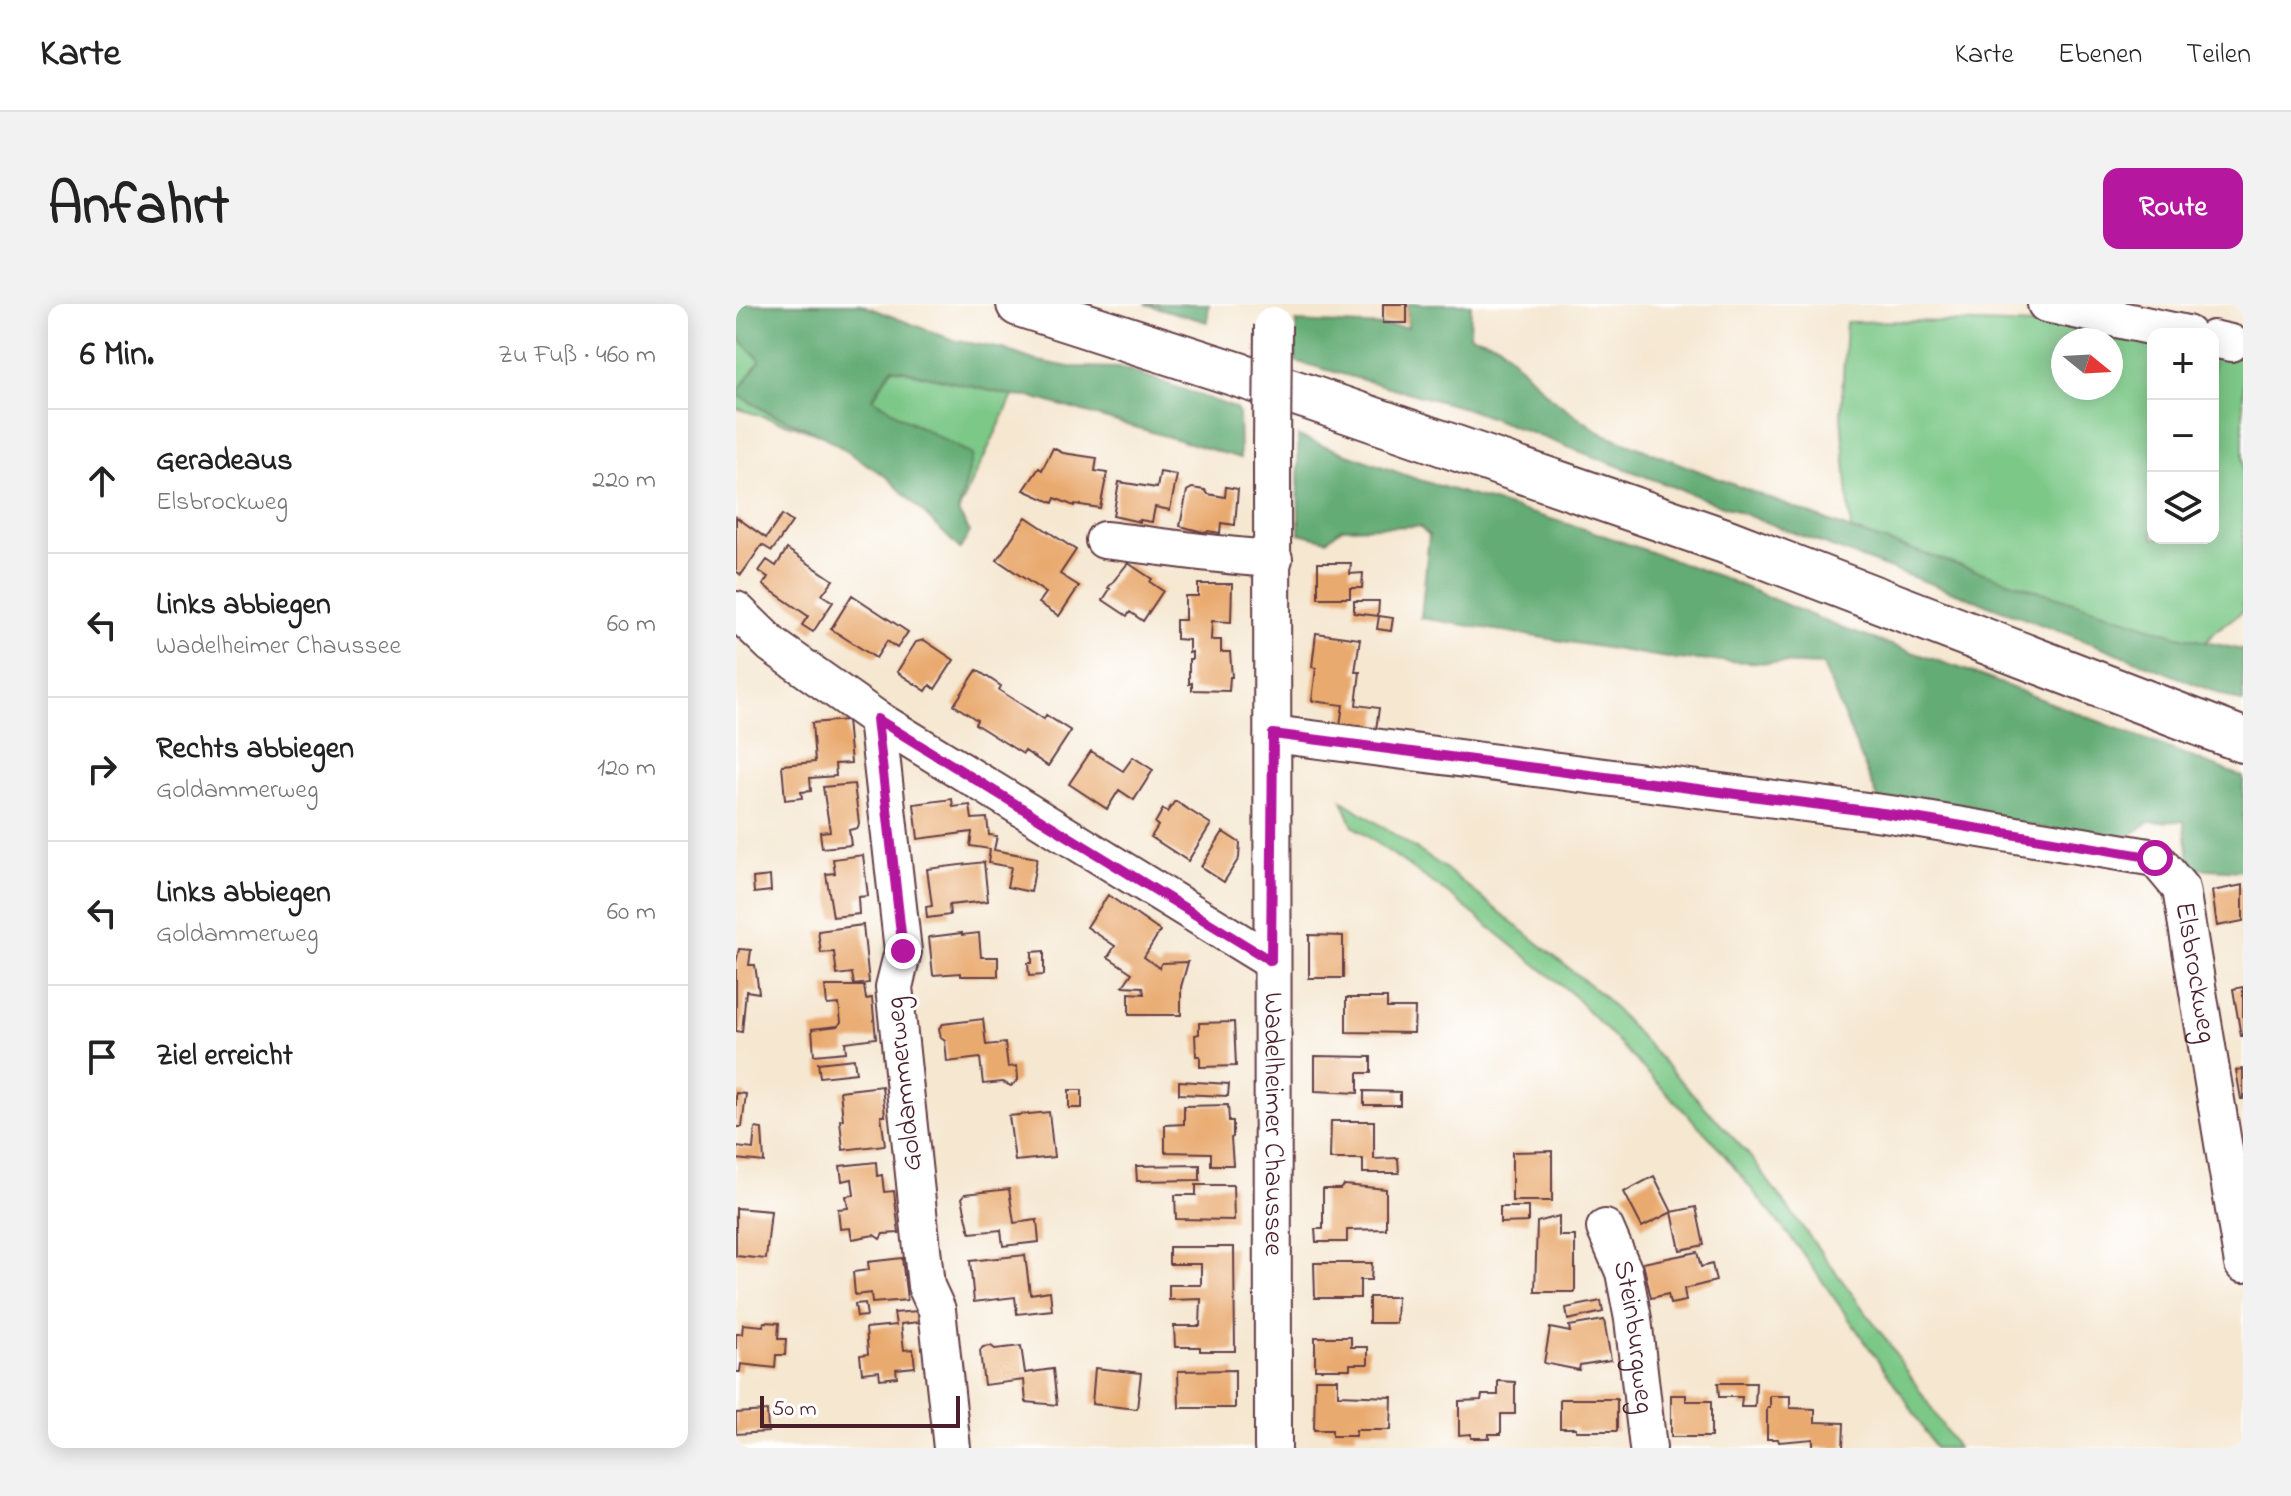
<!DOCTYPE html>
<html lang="de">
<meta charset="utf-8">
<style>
:root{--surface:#fff;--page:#f2f2f2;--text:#222;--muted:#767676;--line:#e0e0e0;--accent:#b5179e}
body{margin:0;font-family:"Indie Flower",sans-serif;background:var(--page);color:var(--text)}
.controls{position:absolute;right:24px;top:24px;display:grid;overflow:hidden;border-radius:16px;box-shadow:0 4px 20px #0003}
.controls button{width:72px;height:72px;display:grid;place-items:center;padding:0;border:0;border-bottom:2px solid var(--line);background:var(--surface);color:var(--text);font:40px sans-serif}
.compass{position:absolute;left:1315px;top:24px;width:72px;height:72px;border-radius:50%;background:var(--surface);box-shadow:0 4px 20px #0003;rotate:108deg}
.scale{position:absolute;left:24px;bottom:20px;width:200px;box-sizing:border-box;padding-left:8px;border:4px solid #4a1f2b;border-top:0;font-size:22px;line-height:28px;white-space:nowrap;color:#4a1f2b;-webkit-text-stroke:6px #fff;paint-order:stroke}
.stop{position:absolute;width:24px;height:24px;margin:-18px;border:6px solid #b5179e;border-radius:50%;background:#fff}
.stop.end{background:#b5179e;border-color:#fff;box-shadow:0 2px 8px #0008}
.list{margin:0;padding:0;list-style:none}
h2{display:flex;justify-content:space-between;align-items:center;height:104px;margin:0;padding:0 32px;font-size:34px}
h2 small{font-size:26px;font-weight:400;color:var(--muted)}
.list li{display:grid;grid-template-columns:52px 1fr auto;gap:24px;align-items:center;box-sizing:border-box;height:144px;padding:0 32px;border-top:2px solid var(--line)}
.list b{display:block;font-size:30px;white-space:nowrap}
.list p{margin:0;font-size:26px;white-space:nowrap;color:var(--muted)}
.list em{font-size:26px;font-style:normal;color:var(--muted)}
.icon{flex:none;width:44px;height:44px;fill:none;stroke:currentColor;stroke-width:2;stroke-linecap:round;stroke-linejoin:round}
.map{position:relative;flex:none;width:1507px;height:1144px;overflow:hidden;border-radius:16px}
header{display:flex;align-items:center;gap:48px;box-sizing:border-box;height:112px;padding:0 40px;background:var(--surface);border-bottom:2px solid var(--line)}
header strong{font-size:38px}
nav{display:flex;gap:44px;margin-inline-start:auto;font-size:28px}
.intro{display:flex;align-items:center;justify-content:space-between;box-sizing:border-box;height:192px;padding:0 48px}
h1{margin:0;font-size:56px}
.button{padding:20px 36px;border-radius:16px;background:var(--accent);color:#fff;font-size:28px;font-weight:700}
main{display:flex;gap:48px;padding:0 48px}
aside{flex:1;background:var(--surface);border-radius:16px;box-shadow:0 4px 20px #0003}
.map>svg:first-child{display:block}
.green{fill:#7bc887;stroke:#627459;stroke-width:2;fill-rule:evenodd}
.forest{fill:#64ac74;stroke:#576650;stroke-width:2}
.building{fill:#e9aa6f}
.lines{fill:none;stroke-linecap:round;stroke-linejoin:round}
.minor-casing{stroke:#643d44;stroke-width:40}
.highway-casing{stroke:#643d44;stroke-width:48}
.minor{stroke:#fff;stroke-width:36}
.highway{stroke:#fff;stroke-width:44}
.minor-bridge-casing{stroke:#643d44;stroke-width:40;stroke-linecap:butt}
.minor-bridge{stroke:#fff;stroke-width:36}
.route{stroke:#b5179e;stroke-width:10}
.labels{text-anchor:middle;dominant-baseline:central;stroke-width:6;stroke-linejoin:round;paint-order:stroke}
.street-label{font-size:28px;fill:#4a1f2b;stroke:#fff}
</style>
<header>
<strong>Karte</strong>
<nav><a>Karte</a><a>Ebenen</a><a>Teilen</a></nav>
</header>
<div class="intro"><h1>Anfahrt</h1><a class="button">Route</a></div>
<main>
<aside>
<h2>6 Min.<small>Zu Fuß · 460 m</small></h2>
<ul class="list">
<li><svg class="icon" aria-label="ahead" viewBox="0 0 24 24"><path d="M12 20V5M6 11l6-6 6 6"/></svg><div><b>Geradeaus</b><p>Elsbrockweg</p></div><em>220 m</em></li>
<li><svg class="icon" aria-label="left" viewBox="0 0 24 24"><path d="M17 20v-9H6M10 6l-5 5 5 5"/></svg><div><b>Links abbiegen</b><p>Wadelheimer Chaussee</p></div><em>60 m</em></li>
<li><svg class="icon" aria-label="right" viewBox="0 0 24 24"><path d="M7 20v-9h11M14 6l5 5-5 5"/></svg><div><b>Rechts abbiegen</b><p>Goldammerweg</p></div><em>120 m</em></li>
<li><svg class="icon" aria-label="left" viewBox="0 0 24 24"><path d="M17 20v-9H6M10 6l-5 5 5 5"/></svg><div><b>Links abbiegen</b><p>Goldammerweg</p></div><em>60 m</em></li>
<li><svg class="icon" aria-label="arrive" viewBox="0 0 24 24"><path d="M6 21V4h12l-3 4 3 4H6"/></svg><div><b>Ziel erreicht</b></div></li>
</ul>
</aside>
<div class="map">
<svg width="1507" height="1144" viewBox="0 0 1507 1144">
<rect width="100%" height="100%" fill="#fff"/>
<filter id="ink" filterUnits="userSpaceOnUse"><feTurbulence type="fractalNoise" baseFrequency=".0125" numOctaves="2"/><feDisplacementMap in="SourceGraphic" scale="16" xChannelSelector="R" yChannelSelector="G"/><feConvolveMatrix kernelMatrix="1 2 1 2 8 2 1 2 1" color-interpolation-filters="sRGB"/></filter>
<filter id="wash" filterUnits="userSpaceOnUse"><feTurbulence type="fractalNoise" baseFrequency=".006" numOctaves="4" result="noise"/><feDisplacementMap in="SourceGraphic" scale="32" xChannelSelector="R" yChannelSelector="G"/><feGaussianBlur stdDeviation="1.8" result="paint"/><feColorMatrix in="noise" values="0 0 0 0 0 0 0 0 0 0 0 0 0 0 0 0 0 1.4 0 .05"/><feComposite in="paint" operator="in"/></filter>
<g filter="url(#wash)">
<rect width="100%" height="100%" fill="#f5e7d0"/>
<path class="green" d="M1177,17L1370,23L1417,32V234H1477V44L1507,50V307L1478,328L1453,360L1115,226L1105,112L1110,18ZM1327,36H1375V84H1327Z
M0,31L25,56L0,90L32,108L84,130L0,104Z
M156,64L277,92L222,208L167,114L137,94Z
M606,496L709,564L866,691L1012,850L1154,1041L1221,1144H1199L1170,1096L1063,944L977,837L834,688L714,591L617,522Z"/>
<path class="forest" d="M0,0H124L217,36L267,45L297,56L333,63L387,64L499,104L503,110L504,154L296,93L277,92L156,64L137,94L167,114L237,151L222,208L234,228L224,245L152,174L84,130L32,108L0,90L24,56L0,31Z
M409,0H473L471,18Z
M671,0H735L734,31L763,40L814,93L865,129L1115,226L1442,332L1507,346V399L1371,345L1058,229L732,105L559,57L560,18L672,23Z
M562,132L680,175L855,227L985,273L1105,324L1235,368L1507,473V567L1454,564L1448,517L1413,518L1386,537L1143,497L1087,361L938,355L685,314L693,231L683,222L606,224L591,236L563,229Z"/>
<g id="blocks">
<path class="building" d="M647,0H671V19H647Z
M317,144L327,149L361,154L359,167L371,169L364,204L339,200L338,202L319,194L317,199L288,186L303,164L306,166Z
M424,168L441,171L434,206L419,203L416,218L404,216V218L377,212L383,178L421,184Z
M490,183L502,185L499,221L485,219L484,229L472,227L471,229L444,222L451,187L456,184L469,186L472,190L489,193Z
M46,211L56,218L36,247L26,241L5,271L0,267V213L30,234Z
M290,213L340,246L324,270L343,282L323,312L303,299L310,289L261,256Z
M51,245L97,276L86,291L97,298L77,328L66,321L72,312L27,281L32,273L23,267L31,256L40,262Z
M392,259L416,275L414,278L427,287L407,317L394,308L391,312L367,296L374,285L372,284Z
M582,259H615L614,270L627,269L626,284H614V294H582Z
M462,280H496L495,318L476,317L475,336H485V348H494L496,373H494L493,387L456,386V379L453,380V355H456V348L453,349V336L440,335V316H449V292H462Z
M116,291L172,328L161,344L151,337L140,354L95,325Z
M618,297H643L642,312L618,309Z
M643,312L657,314L655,327L641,325Z
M580,329L624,335L619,368H624L620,401L643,404L640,426L604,421L607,401L576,397L580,364L576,363Z
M188,336L218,356L199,385L194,381L190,387L161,368L180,338Z
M241,366L265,382L263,386L308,415L310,411L335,427L312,462L289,447L287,450L239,420L241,416L218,401Z
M111,416L115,459L99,460L100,472L74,474L75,487L65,488L66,494L49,496L46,461L79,458L76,419Z
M355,447L387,467L397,453L417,466L398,496L383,486L371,505L333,480Z
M118,480L123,519L122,524L113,526L115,541L86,544L84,528L94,527L87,483Z
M216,495L217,503L234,501L236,515L251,514L253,531L261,532L258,546L301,554L295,588L271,583L275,563L252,559L254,545L234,542L236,528L182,535L178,500Z
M439,497L475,520L452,557L415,533L422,522L419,519L427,505L431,508Z
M487,528L504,539L503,554L488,578L465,563Z
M127,551L132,592L122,593L123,610L97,613L90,570L99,569L97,555Z
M248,558L252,597L213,601L214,611L191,614L190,603L196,602L191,565Z
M34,572L35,587L18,589L17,574Z
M1507,581V617L1481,622L1476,587Z
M372,591L424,627L408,653L423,664L426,659L452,658L445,683V711H393V689L408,690L407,683L387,682L396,669L372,653L379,642L351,623Z
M127,621L133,679L118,681L116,669L101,671L98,648L85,649L82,627Z
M226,629V631L243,629L245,653H262V672H225V669L197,671L193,633Z
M573,631L607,632V674H573Z
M3,645L15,646L13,661H19L23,689L10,687L6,728L0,727V659Z
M308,647V671L293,672L292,659H296V648Z
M89,682H128L130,695L136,694L140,734L109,738L110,748L78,751L76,725L102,722L105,718L103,700L91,701Z
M1507,683V732H1505L1497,685Z
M610,694H651V704H679L678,729L610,728Z
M247,715L250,741L269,739L272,763L281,762L282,776L275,782L267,778L247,780L244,754L211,758L209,737L205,734L203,724L207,720Z
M498,718L500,762L464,763V752H460L459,731L463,730V719Z
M579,752L635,753V769H622V789L579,787Z
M118,755L120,769L84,773L82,759Z
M1507,765V795H1505L1500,766Z
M443,777L493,780L492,792L443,790Z
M146,782L149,812H145L149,841L107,846L104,816L107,815L104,787Z
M333,786H346V804H333Z
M628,787L664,788V801H628Z
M0,789L10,790L6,823H0Z
M492,801L493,817H497V833L495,834L497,861H475V849L429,848V821L448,820V802Z
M313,808L318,853L279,857L273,812Z
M595,817H638V855L662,854L663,869H627V855H594Z
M19,824L26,825L28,858L0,855L1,843L17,845Z
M816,847V897H776V848Z
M140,858L141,872L146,871L148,888L158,887L163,929L147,930L144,935L138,931L116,935L114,924L104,925L102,905L112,904L110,892L118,891L116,875L106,877L104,862Z
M464,861V876L401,877L400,862Z
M918,872L936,908L906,923L888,888Z
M460,881H497L498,916L440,915L439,891H460Z
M608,881L650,885V925L611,926V938H580L579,925H587V885H604Z
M273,885L278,919L301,916L303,938L267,942L265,926L234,929L226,894L229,890Z
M764,903H792V918L764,919Z
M960,903L968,941L944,946L936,908Z
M0,904L35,907L30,955L0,952Z
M823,912V932H839V988H799L801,918Z
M433,943H498L499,1047H464V1043H439L438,1022H464L465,995L433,996V981H465V960H433Z
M961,948L965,963L976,960L980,977L948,985L950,997L934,1000L932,990L915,994L907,959Z
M289,951L294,990L314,987L316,1006L281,1010L279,993L238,998L234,957Z
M166,954L171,996L136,999L135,989L119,991L117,968L133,966L132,958Z
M578,959H636L635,976H624V994H579Z
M633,993H661L660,1019H633Z
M865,997L867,1008L832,1016L830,1004Z
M129,999L131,1012L121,1013L119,1000Z
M182,1007L183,1018L165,1020L168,1046L177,1045L179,1063L160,1065L161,1073L144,1075L143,1067L126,1069L124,1051L132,1050L130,1024L160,1021L158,1009Z
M868,1016L875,1056L844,1061L843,1066L808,1059L814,1024L834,1028L833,1022Z
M28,1018L43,1019L42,1035H50L49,1051H40L39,1064L5,1060L4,1068H0V1030H6L7,1020L27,1022Z
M579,1033H615V1043H632V1060H614V1065H579Z
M255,1042L259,1045L285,1042L289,1069L317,1065L321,1101L290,1098L288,1076L248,1081L244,1047L247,1043Z
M359,1064L405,1069L401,1105L356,1100Z
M499,1066V1104H443L442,1067Z
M579,1075H602V1091L656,1093L655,1126H620V1132H596V1126H578Z
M762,1077L779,1078V1110H765V1130H753V1134H735V1130L723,1131V1097L745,1096L746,1091H762Z
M982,1079H1020L1019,1103H1005L1006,1093H983Z
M935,1091H950V1097H975V1133H935Z
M1034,1092H1054V1104L1079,1105V1118L1108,1119L1107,1144H1077V1135L1043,1138L1042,1135H1031V1104H1034Z
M824,1095H881V1127H840V1124H824Z
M31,1107L32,1128L0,1130V1109Z"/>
</g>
</g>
<g filter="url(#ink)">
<use href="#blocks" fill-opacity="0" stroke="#643d44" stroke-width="2"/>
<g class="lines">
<defs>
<g id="minor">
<path d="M1310,0L1451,30"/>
<path d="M1477,35L1495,39"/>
<path id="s1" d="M536,144L537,1144"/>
<path d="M368,236C425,242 481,252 538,255"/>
<path d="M0,306L36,341L141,415"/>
<path id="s2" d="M537,430L1154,510L1419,554L1445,585L1507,960"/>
<path id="s3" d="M869,924L888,968L897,1015L912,1144"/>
<path d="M216,1144L201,1006L190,982L158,683L167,647L141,415L535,657"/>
</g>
<path id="highway" d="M283,0L575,94L989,237L1507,436"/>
</defs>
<use href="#minor" class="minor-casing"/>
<use href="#highway" class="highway-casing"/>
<use href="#minor" class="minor"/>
<use href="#highway" class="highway"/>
<defs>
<path id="minor-bridge" d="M536,144L537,21"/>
</defs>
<use href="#minor-bridge" class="minor-bridge-casing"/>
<use href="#minor-bridge" class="minor-bridge"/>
</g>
</g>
<g class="lines" filter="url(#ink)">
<path class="route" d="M167,647L141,415L535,657L537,430L1154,510L1419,554"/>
</g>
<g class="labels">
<g class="street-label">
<text stroke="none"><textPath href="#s2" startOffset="1016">Elsbrockweg</textPath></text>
<text transform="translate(169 780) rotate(-96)">Goldammerweg</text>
<text stroke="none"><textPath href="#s1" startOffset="676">Wadelheimer Chaussee</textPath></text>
<text stroke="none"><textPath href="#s3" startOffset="114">Steinburgweg</textPath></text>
</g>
</g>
</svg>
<div class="controls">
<button>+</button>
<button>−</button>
<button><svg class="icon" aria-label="layers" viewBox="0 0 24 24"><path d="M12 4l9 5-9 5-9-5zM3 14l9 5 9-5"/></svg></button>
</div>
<svg class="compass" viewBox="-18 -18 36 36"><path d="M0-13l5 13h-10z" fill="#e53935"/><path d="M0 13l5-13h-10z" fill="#767676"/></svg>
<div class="scale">50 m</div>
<div class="stop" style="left:1419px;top:554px"></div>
<div class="stop end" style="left:167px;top:647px"></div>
</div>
</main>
